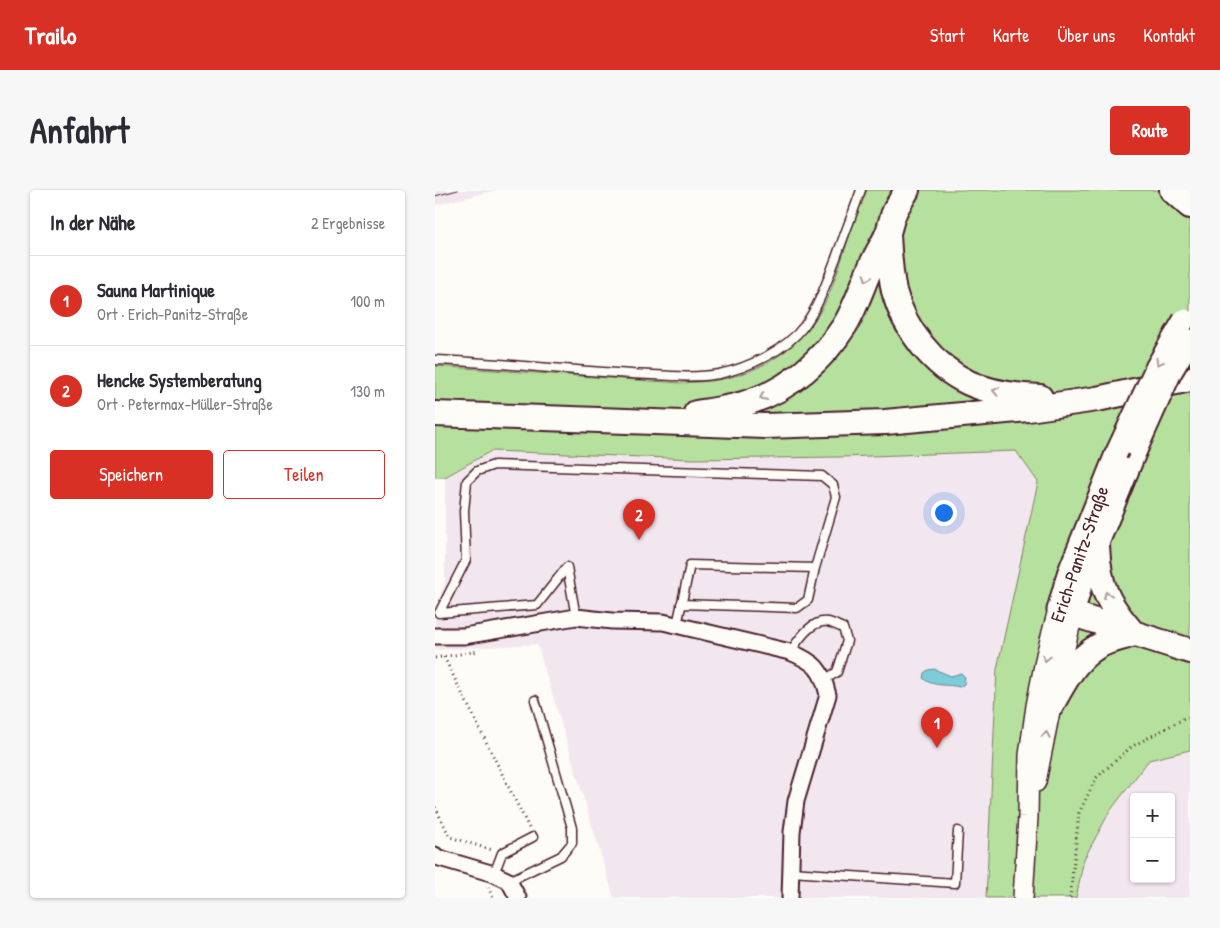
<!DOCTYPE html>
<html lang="de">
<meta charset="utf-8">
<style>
:root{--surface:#fff;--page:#f7f7f7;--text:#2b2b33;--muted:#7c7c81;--line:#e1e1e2;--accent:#d93025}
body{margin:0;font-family:"Patrick Hand",sans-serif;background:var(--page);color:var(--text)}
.controls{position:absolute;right:15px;bottom:15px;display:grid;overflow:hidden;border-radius:5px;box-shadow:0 1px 4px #0004}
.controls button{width:45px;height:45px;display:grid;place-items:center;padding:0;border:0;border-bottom:1px solid var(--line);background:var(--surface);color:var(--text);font:25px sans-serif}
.you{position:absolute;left:508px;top:322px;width:18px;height:18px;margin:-12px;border:4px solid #fff;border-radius:50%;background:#1a73e8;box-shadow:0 0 0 8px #1a73e833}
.badge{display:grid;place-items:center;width:32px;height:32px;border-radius:50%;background:var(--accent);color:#fff;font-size:16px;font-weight:700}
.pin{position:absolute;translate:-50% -41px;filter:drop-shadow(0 1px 2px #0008)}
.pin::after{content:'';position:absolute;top:26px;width:18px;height:15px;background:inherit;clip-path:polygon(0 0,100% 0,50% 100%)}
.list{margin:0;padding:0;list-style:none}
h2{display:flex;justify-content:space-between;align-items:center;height:65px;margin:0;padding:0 20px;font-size:21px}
h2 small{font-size:16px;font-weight:400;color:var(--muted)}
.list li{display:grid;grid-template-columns:32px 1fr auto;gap:15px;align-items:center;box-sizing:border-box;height:90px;padding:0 20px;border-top:1px solid var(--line)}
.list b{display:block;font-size:19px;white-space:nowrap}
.list p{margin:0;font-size:16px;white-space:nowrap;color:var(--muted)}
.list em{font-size:16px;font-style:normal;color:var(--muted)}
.actions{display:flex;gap:10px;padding:15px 20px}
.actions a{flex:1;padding:11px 0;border:1px solid var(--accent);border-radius:5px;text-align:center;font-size:18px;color:var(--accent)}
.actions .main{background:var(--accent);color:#fff}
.map{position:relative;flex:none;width:755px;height:708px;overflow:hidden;border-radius:5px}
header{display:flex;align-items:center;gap:30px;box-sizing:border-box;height:70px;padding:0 25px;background:var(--accent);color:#fff}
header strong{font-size:24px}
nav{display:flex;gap:28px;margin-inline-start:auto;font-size:18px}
.intro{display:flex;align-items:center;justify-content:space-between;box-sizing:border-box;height:120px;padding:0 30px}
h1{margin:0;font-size:35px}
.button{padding:12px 22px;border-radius:5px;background:var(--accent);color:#fff;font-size:18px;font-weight:700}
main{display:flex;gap:30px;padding:0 30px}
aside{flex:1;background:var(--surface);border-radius:5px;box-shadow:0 1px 4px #0004}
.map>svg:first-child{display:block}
.built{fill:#f3e7ef;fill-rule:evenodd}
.green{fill:#b5e09d;stroke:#808064}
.water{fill:#7dccda;stroke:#698794}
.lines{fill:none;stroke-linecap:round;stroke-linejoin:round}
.service-casing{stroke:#4a1f2b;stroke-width:11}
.minor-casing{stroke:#4a1f2b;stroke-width:19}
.tertiary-casing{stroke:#4a1f2b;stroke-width:22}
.secondary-casing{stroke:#4a1f2b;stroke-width:25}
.primary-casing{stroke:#4a1f2b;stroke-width:28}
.path{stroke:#4a1f2b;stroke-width:3;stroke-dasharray:1 4;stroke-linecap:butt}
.service{stroke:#fdfcf7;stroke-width:8}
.minor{stroke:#fdfcf7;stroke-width:15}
.tertiary{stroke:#fdfcf7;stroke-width:19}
.secondary{stroke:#fdfcf7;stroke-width:21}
.primary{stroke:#fdfcf7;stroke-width:24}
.tram{stroke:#4a1f2b;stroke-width:1}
.secondary-bridge-casing{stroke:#4a1f2b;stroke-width:25;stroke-linecap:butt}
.secondary-bridge{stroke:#fdfcf7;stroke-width:21}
.oneway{stroke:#ac999b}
.labels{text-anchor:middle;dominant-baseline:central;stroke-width:5;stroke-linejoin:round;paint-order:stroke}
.street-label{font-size:19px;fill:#4a1f2b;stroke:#fdfcf7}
</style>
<header>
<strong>Trailo</strong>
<nav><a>Start</a><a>Karte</a><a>Über uns</a><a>Kontakt</a></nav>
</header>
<div class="intro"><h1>Anfahrt</h1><a class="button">Route</a></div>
<main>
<aside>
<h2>In der Nähe<small>2 Ergebnisse</small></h2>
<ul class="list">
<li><span class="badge">1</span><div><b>Sauna Martinique</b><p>Ort · Erich-Panitz-Straße</p></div><em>100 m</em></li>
<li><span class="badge">2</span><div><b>Hencke Systemberatung</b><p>Ort · Petermax-Müller-Straße</p></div><em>130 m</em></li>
</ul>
<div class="actions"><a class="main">Speichern</a><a>Teilen</a></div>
</aside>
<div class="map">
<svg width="755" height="708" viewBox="0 0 755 708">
<rect width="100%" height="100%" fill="#fdfcf7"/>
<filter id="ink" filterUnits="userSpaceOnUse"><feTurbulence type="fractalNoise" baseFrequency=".02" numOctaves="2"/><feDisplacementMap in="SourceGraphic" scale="10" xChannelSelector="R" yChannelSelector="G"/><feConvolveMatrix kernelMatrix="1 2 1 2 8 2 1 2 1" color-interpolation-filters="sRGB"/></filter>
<g filter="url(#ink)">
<path class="built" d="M0,0H63L0,15Z
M56,261L259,269L407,267L581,261L603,292L562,479L551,708H179L102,454L0,460V422L10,392V287Z
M755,560V708H641L649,669L675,621L714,570ZM699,607H736V689H699Z"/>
<path class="green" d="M432,0H755V560L714,570L675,621L649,669L641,708H551L562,479L603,292L581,261L407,267L259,269L56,261L10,287H0V176L245,193C258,192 271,192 283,190C338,180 380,146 398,94C410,63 418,29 432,0Z"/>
<path class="water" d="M499,479L516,486L526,483L530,487L529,494L525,497C513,494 496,497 488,488L489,483L493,480Z"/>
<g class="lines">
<defs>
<path id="service" d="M0,170C66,173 131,180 197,184C225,185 256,189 284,184C313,178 351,160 369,136C384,116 392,91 401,68C409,45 418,23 426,0
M4,423L31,370L29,321L32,291L42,281L59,275L387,286L398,295L401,307L380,378
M4,423L102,415L132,377L141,427
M242,435L255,375L380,378L373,410L362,418L246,414
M355,462C363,451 376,429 393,432C398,433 403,436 408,438L412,451L402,482L389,490
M356,682L520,693L523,641
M59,684L67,663L98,647
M74,691L126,666L137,653V638L100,510"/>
<path id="minor" d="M0,446H29L141,427L177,431L228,432L355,462C380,472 387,479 393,505L361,611L357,642L355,708
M0,665L1,667L59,684L74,691L83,708"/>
<path id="tertiary" d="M601,592L616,516L638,424
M588,708L593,627L594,565L601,516L611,465L623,420"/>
<path id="secondary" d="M681,264L633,384L623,420L638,424L647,392L702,258"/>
<path id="primary" d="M737,0L755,16
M453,44C454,63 455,82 459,101C469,139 498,176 534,193C556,203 581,206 605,207
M261,223C280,220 299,218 317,211C355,199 389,168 410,135C422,115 428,93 438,72C442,63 448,54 452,45C455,38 456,30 459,23C462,15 468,8 472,0
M0,224L330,236L450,232L593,219L662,209L755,189
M662,356C664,397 672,413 699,444
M638,424L755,461
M616,516C630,491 643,463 672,452C681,449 690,447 699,444"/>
</defs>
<use href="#service" class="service-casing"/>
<use href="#minor" class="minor-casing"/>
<use href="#tertiary" class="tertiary-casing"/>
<use href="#secondary" class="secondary-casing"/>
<use href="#primary" class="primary-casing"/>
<path class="path" d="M9,467L94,638
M0,468L44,461
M0,617L15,647L57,660
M53,697L58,708
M635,708L644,623L661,588L696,557L748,529L755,528"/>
<use href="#service" class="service"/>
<use href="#minor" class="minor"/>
<use href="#tertiary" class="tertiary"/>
<use href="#secondary" class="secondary"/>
<use href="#primary" class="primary"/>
<path class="tram" d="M0,6L23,0"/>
<defs>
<path id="secondary-bridge" d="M702,258L736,182L755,150
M681,264L722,176L749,130"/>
</defs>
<use href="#secondary-bridge" class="secondary-bridge-casing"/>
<use href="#secondary-bridge" class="secondary-bridge"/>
</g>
<defs><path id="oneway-chevron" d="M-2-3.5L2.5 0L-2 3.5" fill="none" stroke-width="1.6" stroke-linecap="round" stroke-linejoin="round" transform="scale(1.25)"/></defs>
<g class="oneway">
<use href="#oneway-chevron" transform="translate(432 88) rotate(110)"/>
<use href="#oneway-chevron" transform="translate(724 172) rotate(119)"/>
<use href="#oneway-chevron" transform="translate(561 201) rotate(-167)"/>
<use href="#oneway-chevron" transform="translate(328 207) rotate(155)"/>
<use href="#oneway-chevron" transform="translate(672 405) rotate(-113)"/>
<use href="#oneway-chevron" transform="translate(611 468) rotate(103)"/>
<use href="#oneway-chevron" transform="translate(611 545) rotate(-81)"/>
</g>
</g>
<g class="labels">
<g class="street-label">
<text transform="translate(644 364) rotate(-71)">Erich-Panitz-Straße</text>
</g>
</g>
</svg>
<div class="controls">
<button>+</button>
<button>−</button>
</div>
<div class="you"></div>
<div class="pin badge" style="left:502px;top:558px">1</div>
<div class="pin badge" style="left:204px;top:350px">2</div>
</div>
</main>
